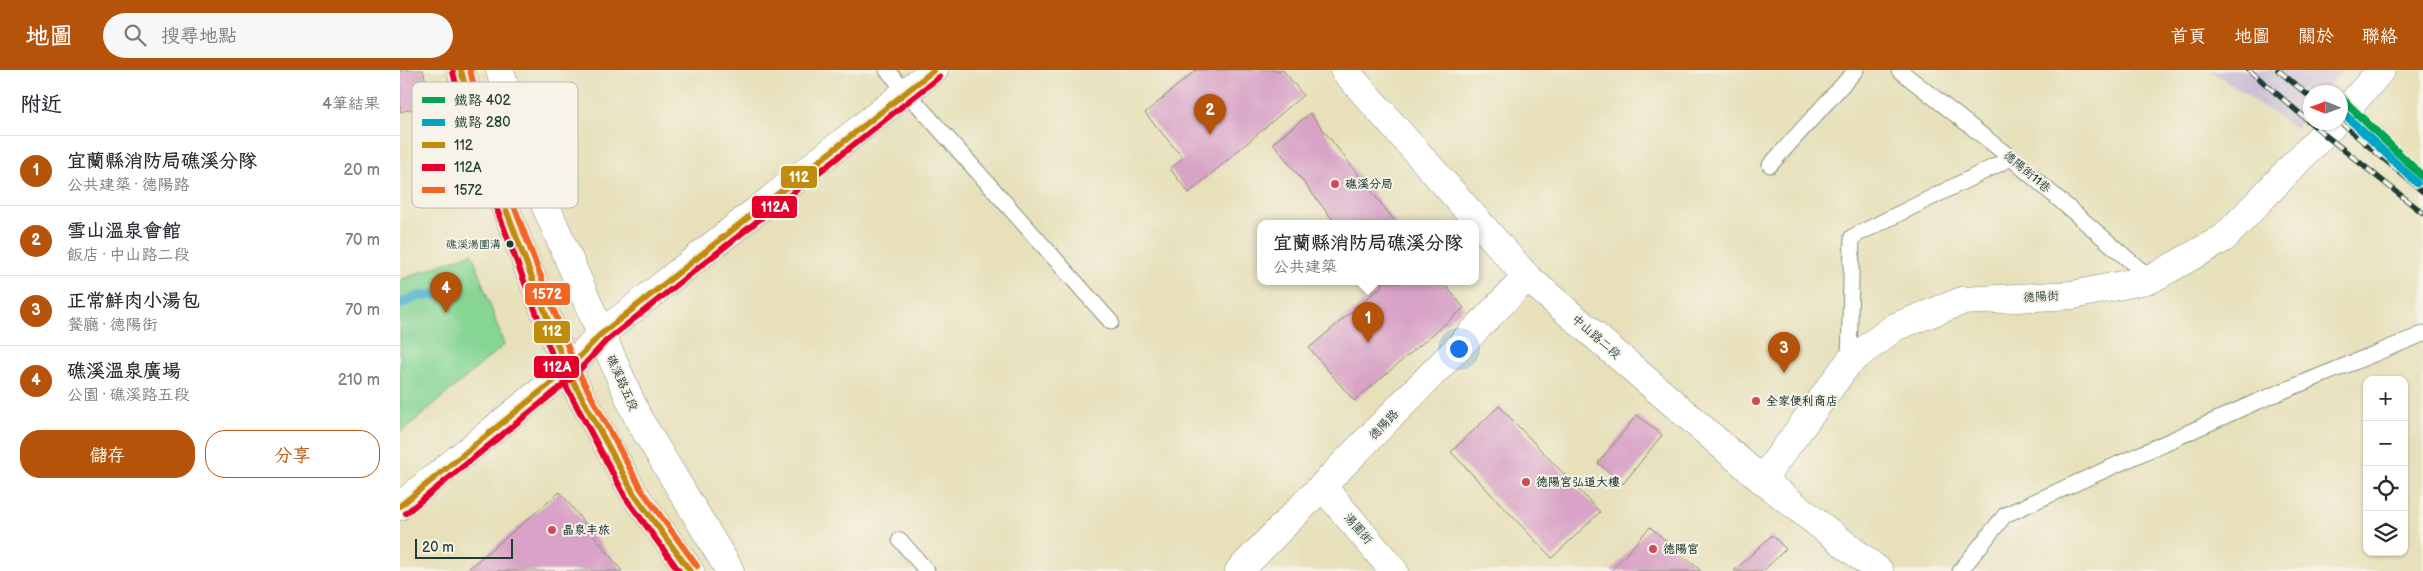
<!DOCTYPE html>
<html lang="zh-TW">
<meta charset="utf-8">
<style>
:root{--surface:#fff;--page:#f7f7f7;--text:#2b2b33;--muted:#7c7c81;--line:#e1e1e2;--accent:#b45309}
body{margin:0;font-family:"Balsamiq Sans","LXGW WenKai TC",sans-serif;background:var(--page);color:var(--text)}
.controls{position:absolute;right:15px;bottom:15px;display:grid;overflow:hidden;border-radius:10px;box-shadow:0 1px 4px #0004}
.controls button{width:45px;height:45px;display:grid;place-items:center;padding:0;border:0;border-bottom:1px solid var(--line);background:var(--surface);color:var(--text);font:25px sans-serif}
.compass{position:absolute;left:1903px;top:15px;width:45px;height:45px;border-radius:50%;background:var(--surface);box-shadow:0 1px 4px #0004;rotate:271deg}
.scale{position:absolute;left:15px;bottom:12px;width:98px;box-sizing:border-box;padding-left:5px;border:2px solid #1f3d34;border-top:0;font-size:14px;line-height:18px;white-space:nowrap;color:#1f3d34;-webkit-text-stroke:4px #f7f3e8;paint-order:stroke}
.you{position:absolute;left:1058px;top:278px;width:18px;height:18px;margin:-12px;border:4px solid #fff;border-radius:50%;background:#1a73e8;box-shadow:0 0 0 8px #1a73e833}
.badge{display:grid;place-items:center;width:32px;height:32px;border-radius:50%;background:var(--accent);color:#fff;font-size:16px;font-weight:700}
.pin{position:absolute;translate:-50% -41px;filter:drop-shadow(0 1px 2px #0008)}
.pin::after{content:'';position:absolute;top:26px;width:18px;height:15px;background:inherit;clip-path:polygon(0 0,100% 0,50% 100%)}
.popup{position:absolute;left:857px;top:150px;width:222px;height:65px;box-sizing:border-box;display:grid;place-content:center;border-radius:10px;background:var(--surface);filter:drop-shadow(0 1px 4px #0005);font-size:16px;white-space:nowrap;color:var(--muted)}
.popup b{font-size:19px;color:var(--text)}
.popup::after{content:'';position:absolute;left:50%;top:100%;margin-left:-10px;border:10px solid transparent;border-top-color:var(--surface)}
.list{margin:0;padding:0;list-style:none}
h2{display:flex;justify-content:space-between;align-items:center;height:65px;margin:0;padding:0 20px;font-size:21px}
h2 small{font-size:16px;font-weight:400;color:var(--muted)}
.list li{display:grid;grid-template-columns:32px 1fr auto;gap:15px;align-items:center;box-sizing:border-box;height:70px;padding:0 20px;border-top:1px solid var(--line)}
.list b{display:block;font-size:19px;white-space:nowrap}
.list p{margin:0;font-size:16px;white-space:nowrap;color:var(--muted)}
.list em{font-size:16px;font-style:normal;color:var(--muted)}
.actions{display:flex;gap:10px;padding:15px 20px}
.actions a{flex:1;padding:11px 0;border:1px solid var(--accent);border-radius:20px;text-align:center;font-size:18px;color:var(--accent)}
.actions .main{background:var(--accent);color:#fff}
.icon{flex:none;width:28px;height:28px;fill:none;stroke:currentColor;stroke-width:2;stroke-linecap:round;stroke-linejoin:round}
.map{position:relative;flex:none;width:2023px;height:501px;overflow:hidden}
header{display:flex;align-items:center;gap:30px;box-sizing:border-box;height:70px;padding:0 25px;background:var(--accent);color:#fff}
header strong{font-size:24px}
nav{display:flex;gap:28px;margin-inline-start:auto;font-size:18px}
.search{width:350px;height:45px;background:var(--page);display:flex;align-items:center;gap:12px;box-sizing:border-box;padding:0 18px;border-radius:28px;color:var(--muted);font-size:19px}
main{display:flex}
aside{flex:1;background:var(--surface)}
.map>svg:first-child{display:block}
.industrial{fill:#cbbfd5}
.green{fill:#86d594;stroke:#528964}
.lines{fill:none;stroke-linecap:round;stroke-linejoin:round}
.stream{stroke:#4fafce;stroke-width:10}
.building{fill:#d8a3c6}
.service-casing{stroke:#838e77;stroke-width:17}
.minor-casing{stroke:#838e77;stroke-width:29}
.tertiary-casing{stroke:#838e77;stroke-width:29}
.primary-casing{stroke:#838e77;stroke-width:29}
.service{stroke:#fff;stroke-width:15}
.minor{stroke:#fff;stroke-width:28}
.tertiary{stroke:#fff;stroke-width:28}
.primary{stroke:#fff;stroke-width:28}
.rail-casing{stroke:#1f3d34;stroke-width:5.5}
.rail{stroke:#f7f3e8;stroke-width:4;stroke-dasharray:11;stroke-linecap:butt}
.bus-1-casing{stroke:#f7f3e8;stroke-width:10}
.bus-2-casing{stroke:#f7f3e8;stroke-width:10}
.bus-3-casing{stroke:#f7f3e8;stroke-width:10}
.bus-1{stroke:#c18c0d;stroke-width:6}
.bus-2{stroke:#e4002b;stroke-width:6}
.bus-3{stroke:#f26522;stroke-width:6}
.rail-1-casing{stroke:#f7f3e8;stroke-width:11}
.rail-2-casing{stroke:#f7f3e8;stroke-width:11}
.rail-1{stroke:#00a651;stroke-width:8}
.rail-2{stroke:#02a4c6;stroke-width:8}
.poi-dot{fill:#d1495b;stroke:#f7f3e8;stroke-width:2}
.bus-dot{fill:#1f3d34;stroke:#f7f3e8;stroke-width:2}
.labels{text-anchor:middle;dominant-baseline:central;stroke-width:4;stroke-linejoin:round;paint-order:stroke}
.bus-label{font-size:11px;fill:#1f3d34;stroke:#f7f3e8;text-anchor:end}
.street-label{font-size:12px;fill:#1f3d34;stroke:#f7f3e8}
.poi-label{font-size:12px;font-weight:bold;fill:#1f3d34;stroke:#f7f3e8;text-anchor:start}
.key{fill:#f7f3e8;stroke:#b6bcb2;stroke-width:1}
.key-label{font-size:14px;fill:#1f3d34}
.line-badge{stroke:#f7f3e8;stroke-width:2}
.badge-label{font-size:14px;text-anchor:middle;font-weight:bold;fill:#fff}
</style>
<header>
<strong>地圖</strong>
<div class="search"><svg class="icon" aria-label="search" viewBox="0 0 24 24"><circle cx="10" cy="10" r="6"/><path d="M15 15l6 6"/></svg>搜尋地點</div>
<nav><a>首頁</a><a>地圖</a><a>關於</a><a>聯絡</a></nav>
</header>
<main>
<aside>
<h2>附近<small>4筆結果</small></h2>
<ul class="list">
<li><span class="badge">1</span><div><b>宜蘭縣消防局礁溪分隊</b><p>公共建築 · 德陽路</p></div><em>20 m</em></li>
<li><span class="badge">2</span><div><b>雪山溫泉會館</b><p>飯店 · 中山路二段</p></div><em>70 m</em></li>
<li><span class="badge">3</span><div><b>正常鮮肉小湯包</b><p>餐廳 · 德陽街</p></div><em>70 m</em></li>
<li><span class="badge">4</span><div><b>礁溪溫泉廣場</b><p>公園 · 礁溪路五段</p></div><em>210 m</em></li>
</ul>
<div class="actions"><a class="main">儲存</a><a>分享</a></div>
</aside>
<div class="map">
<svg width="2023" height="501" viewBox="0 0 2023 501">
<rect width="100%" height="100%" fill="#f7f3e8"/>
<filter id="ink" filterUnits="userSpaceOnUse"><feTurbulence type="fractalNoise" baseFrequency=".02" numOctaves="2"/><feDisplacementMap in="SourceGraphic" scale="10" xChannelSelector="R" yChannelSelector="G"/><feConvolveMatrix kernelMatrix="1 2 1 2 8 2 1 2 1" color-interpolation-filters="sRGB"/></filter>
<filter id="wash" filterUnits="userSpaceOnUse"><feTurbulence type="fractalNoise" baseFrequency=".0096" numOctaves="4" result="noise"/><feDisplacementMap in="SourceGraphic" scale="20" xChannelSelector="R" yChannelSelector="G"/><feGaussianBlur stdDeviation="1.12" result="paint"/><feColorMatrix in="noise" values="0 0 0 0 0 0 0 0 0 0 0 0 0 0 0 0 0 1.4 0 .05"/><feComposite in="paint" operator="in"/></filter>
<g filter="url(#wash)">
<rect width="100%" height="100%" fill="#e7e0ba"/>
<path class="industrial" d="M1810,0H1942L1924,22H1910V40L1896,59Z"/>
<path class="green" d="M72,183L104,275L0,363V210Z"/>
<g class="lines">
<path class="stream" d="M0,234L19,226L40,224"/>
</g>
<g id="blocks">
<path class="building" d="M0,0H23L31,34L0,42Z
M796,0H883L903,25L789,123L770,99L783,88L745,43Z
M910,43L997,154H936L873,73Z
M981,212H1043L1064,238L954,331L909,278L983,215Z
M1099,336L1200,442L1152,488L1051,382Z
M1237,345L1262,365L1223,414L1198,393Z
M160,422L222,501H65L68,499Z
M1250,457L1301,501H1211Z
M1372,465L1386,479L1363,501H1334Z"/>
</g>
</g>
<g filter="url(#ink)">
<use href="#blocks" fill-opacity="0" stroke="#838e77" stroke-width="1"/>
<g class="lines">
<defs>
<path id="service" d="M487,0L711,252
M1499,0L1611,88L1751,209
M1370,95L1456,0
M1449,292L1452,167L1611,88
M500,470L527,501
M1560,501L1605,445L1856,332L2023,264"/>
<path id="minor" d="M944,0L1127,207L1362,410L1479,501
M1940,47L1981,0
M1362,410L1449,292L1495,257L1562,231L1673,225L1751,209L1824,168L1935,52
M923,417L994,501
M0,436L167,300L200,265L534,0"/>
<path id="tertiary" d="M839,501L1127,207"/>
<path id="primary" d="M61,0L77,63L167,300L234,424L290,501
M100,0L123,84L238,348L330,501"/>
</defs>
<use href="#service" class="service-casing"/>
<use href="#minor" class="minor-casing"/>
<use href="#tertiary" class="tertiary-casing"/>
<use href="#primary" class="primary-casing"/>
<use href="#service" class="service"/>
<use href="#minor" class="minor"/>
<use href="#tertiary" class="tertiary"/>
<use href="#primary" class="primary"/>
<defs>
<path id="rail" d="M1849,0L1925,65L2023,143
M1878,0L1910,27
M1940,52L2023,122"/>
</defs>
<use href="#rail" class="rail-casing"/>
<use href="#rail" class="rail"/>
<defs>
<path id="bus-1" d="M61,0L77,63L167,300L234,424L290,501
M0,436L167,300L200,265L534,0"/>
<path id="bus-2" d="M53,2L69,66L159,303L226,428L279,501
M6,443L173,307L206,271L539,7"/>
<path id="bus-3" d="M70,0L85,60L175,296L241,419L297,496"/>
</defs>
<use href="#bus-1" class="bus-1-casing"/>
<use href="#bus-2" class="bus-2-casing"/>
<use href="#bus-3" class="bus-3-casing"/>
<use href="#bus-1" class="bus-1"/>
<use href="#bus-2" class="bus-2"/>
<use href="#bus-3" class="bus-3"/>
<defs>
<path id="rail-1" d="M1940,27L2023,107"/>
<path id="rail-2" d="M1940,40L2017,113"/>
</defs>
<use href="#rail-1" class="rail-1-casing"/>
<use href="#rail-2" class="rail-2-casing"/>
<use href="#rail-1" class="rail-1"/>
<use href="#rail-2" class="rail-2"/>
</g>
</g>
<g class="poi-dot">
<circle cx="935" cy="114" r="5"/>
<circle cx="1356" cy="331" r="5"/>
<circle cx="1126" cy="412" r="5"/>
<circle cx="152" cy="460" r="5"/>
<circle cx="1253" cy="479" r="5"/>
</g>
<circle class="bus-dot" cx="110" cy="174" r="4.5"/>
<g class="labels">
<g class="bus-label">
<text x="101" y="174">礁溪湯圍溝</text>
</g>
<g class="street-label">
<text transform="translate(1627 102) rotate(40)">德陽街11巷</text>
<text transform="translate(1641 227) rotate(-3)">德陽街</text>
<text transform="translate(1196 267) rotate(41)">中山路二段</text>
<text transform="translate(222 313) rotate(66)">礁溪路五段</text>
<text transform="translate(984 355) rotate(-46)">德陽路</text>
<text transform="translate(958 459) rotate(49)">湯圍街</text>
</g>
<g class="poi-label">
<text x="945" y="114">礁溪分局</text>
<text x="1366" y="331">全家便利商店</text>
<text x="1136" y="412">德陽宮弘道大樓</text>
<text x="162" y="460">晶泉丰旅</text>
<text x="1263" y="479">德陽宮</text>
</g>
</g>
<rect x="12" y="12" width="166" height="126" rx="8" class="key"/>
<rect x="22" y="27" width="23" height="6" fill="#00a651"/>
<rect x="22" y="49" width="23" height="7" fill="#02a4c6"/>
<rect x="22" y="72" width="23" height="6" fill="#c18c0d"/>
<rect x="22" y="94" width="23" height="7" fill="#e4002b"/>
<rect x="22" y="117" width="23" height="6" fill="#f26522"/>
<g class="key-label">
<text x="54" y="35">鐵路 402</text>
<text x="54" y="57">鐵路 280</text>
<text x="54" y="80">112</text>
<text x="54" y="102">112A</text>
<text x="54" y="125">1572</text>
</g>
<g class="line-badge">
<rect x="380" y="95" width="38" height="24" rx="5" fill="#c18c0d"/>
<rect x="351" y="125" width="47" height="24" rx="5" fill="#e4002b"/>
<rect x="124" y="212" width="47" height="24" rx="5" fill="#f26522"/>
<rect x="133" y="250" width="38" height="24" rx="5" fill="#c18c0d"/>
<rect x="133" y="285" width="47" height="24" rx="5" fill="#e4002b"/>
</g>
<g class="badge-label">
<text x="399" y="112">112</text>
<text x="375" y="142">112A</text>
<text x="147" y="229">1572</text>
<text x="152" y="266">112</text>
<text x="157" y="302">112A</text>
</g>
</svg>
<div class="controls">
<button>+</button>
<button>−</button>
<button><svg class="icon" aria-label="locate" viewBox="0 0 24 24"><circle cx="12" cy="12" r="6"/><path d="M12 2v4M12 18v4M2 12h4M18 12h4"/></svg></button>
<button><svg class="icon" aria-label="layers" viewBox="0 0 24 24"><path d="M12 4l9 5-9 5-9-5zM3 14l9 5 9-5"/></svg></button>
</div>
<svg class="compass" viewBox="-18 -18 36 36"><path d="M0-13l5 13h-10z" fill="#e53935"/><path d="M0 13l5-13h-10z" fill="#7c7c81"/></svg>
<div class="scale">20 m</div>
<div class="you"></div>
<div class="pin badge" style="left:968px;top:273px">1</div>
<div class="popup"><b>宜蘭縣消防局礁溪分隊</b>公共建築</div>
<div class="pin badge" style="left:810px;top:65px">2</div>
<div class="pin badge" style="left:1384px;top:303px">3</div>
<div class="pin badge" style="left:46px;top:243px">4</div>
</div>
</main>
